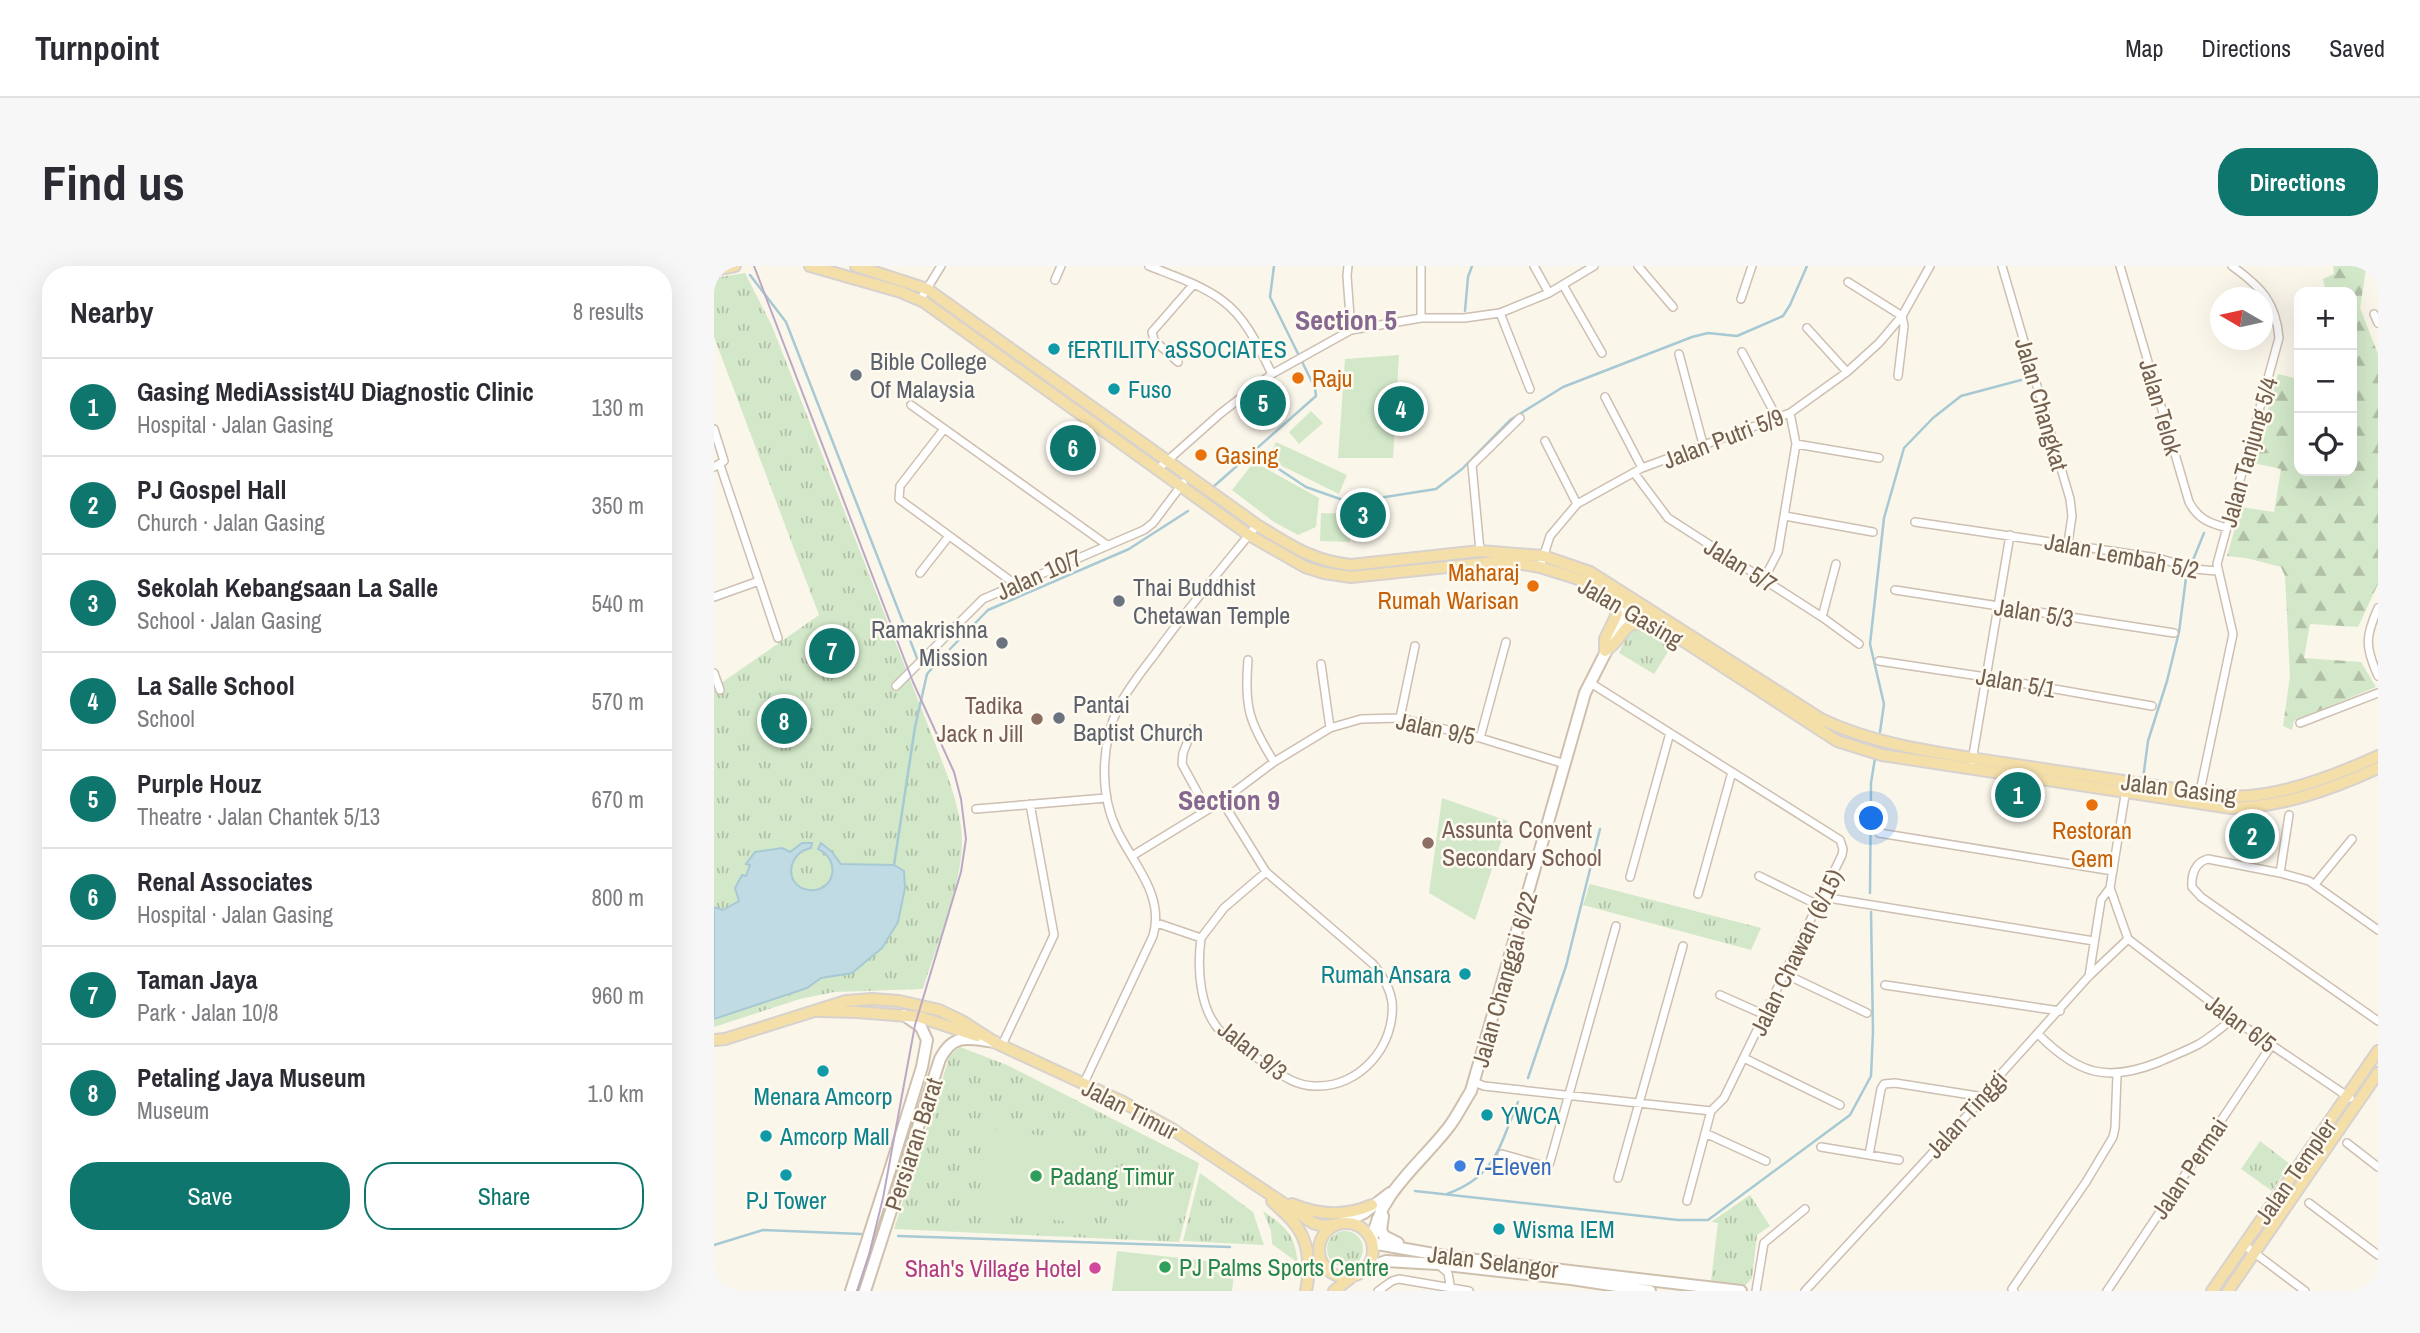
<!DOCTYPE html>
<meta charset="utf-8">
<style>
:root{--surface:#fff;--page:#f7f7f7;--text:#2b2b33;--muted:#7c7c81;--line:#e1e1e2;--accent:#0f766e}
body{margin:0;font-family:"Archivo Narrow",sans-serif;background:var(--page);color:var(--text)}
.controls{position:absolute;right:21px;top:21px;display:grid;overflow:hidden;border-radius:14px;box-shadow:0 7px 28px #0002}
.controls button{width:63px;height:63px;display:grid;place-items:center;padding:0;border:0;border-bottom:2px solid var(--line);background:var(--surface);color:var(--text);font:35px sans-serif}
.compass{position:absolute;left:1496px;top:21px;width:63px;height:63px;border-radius:50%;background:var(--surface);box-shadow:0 7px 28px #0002;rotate:279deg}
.you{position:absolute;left:1158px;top:553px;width:24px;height:24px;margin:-18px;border:5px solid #fff;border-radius:50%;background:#1a73e8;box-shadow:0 0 0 10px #1a73e833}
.badge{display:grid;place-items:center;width:46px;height:46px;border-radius:50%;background:var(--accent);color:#fff;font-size:23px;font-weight:700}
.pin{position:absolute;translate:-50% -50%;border:4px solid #fff;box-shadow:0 2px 7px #0006}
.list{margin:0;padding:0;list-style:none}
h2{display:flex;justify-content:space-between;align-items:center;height:91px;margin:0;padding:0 28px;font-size:30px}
h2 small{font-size:23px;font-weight:400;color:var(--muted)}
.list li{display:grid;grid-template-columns:46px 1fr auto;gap:21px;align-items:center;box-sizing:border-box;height:98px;padding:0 28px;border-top:2px solid var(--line)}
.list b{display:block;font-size:26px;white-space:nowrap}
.list p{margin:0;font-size:23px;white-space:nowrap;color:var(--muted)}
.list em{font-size:23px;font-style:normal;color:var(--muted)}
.actions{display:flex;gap:14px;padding:21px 28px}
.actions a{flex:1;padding:16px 0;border:2px solid var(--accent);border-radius:28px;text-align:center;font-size:24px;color:var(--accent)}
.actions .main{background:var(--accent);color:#fff}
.icon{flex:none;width:38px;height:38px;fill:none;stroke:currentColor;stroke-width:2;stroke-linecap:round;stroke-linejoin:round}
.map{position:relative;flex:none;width:1664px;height:1025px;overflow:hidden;border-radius:28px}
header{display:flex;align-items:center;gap:42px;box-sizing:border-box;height:98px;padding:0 35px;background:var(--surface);border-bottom:2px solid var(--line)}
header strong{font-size:33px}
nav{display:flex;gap:38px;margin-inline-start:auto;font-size:24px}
.intro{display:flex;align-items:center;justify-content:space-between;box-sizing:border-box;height:168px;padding:0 42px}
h1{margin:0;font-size:49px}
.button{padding:18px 32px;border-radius:28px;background:var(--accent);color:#fff;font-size:24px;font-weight:700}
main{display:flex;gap:42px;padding:0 42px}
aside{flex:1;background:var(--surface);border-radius:28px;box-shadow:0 7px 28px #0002}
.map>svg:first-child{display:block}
.grass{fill:url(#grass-tufts)}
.forest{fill:url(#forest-firs)}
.pitch{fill:#d3e8c9}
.water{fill:#c0dbe4;stroke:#a7c9d4;stroke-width:2}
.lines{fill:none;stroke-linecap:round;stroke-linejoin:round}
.stream{stroke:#a7c9d4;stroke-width:2.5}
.street-casing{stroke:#cdbfb1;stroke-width:10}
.secondary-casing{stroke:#cfc0ae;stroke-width:14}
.primary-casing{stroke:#d8d2ce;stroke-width:14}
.street{stroke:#fff;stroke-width:7}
.secondary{stroke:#fff;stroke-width:10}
.primary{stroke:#f4dfa9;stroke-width:10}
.tram{stroke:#bba8c5;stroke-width:2}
.culture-dot{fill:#0f9aa8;stroke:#fefaf0;stroke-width:2.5}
.worship-dot{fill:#6b7280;stroke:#fefaf0;stroke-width:2.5}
.food-dot{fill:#e8710a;stroke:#fefaf0;stroke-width:2.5}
.education-dot{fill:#8d6e63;stroke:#fefaf0;stroke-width:2.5}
.shop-dot{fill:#3f7fe0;stroke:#fefaf0;stroke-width:2.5}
.leisure-dot{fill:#2e9e5b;stroke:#fefaf0;stroke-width:2.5}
.hotel-dot{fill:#d1479c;stroke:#fefaf0;stroke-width:2.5}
.labels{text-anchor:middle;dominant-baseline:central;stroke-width:5;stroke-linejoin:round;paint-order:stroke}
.culture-label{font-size:24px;fill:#0d838f;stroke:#fefaf0;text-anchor:start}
.worship-label{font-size:24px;fill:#5b616d;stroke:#fefaf0;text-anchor:start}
.food-label{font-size:24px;fill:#c56008;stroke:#fefaf0;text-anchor:start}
.street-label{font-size:24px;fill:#74604f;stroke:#fefaf0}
.education-label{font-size:24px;fill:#785e54;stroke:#fefaf0;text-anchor:end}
.shop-label{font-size:24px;fill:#366cbe;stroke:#fefaf0;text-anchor:start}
.leisure-label{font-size:24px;fill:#27864d;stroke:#fefaf0;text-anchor:start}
.hotel-label{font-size:24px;fill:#b23c85;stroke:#fefaf0;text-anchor:end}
.quarter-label{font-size:28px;font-weight:bold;fill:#86678f;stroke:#fefaf0}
</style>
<header>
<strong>Turnpoint</strong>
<nav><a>Map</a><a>Directions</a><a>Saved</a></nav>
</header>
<div class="intro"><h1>Find us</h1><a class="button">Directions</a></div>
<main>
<aside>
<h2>Nearby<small>8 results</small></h2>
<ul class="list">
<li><span class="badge">1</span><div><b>Gasing MediAssist4U Diagnostic Clinic</b><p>Hospital · Jalan Gasing</p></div><em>130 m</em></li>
<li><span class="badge">2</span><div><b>PJ Gospel Hall</b><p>Church · Jalan Gasing</p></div><em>350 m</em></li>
<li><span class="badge">3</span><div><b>Sekolah Kebangsaan La Salle</b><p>School · Jalan Gasing</p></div><em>540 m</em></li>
<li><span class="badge">4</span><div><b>La Salle School</b><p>School</p></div><em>570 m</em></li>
<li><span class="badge">5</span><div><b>Purple Houz</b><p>Theatre · Jalan Chantek 5/13</p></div><em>670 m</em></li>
<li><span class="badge">6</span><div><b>Renal Associates</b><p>Hospital · Jalan Gasing</p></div><em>800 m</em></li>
<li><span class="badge">7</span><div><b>Taman Jaya</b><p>Park · Jalan 10/8</p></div><em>960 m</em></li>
<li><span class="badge">8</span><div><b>Petaling Jaya Museum</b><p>Museum</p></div><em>1.0 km</em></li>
</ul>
<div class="actions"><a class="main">Save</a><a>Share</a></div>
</aside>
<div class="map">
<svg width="1664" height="1025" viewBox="0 0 1664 1025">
<defs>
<pattern id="grass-tufts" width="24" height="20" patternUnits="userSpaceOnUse" patternTransform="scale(1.75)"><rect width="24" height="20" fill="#d3e8c9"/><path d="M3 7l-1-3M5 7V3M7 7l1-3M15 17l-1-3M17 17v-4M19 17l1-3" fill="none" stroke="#b0bfa6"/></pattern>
<pattern id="forest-firs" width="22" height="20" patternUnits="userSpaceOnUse" patternTransform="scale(1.75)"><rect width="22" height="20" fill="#d3e8c9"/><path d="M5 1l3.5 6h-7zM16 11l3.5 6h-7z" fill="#b0bfa6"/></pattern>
</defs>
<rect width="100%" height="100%" fill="#fbf6ea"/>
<path class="grass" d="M31,7L58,60L233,508C240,529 248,553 248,576C247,624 223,677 209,723L120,726L86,733L0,761V422L105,349L0,71V12Z
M925,360L957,381L940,408L905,387L916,364Z
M876,618L1047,662L1037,684L869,639Z
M246,781L293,799L485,897L465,976L180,963L236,789Z
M1546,875L1576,898L1558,925L1527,903Z
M486,907L539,946L550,979L469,975Z
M1036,929L1056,960L1043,969L1038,1012L1031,1020L997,1015L1004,957L997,956Z
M549,945C573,962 580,967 584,997L558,978L557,965Z
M613 983a18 18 0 1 1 36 0a18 18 0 1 1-36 0Z"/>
<path class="forest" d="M1619,0H1664V3H1652L1646,42L1664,88V318L1644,361L1596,358L1590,392L1647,396L1662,421L1580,455L1578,464L1569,460L1576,410L1571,310L1567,301L1532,292L1513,290L1527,241L1560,246L1567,203L1539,197L1564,108L1585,113V205H1638V26H1612L1609,13L1620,8Z"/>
<path class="pitch" d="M685,89L679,192H624L631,93Z
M597,145L609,157L585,178L575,166Z
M562,176L633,209L625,228L554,193Z
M540,196L605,232L602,261L584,269L560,256L518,224Z
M607,247L637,248L636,276L606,275Z
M728,532L794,555L761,654L715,627Z
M274,862L381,877L370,958L263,943Z
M420,926L457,928L456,947L418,945Z
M418,946L456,949L455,968L417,965Z
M403,985L502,996L501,1006L520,1009L518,1025H398Z"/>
<path class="water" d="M88,577H98L97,582C72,587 70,621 95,624C120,627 128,594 104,583L107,577L118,586L127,598L180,599L190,605L191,622L184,656L168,682L138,707L107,712L93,722L0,753V641L9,644L25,635L21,622L28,609L32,610L36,599L32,598L41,586L68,582L76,586Z"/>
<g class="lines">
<path class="stream" d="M36,9L72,56L203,392
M751,45L754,11L758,0
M539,186L592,221L626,233L652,234L722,223L748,203L796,154L849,121L978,71L994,67L1023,70L1069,50L1076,39L1093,0
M498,222L602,130L601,122L556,31L560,0
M1479,294L1490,267
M236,383L274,344L415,283L474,245
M1166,466L1170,438L1156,378L1170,252L1190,182L1219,152L1247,130L1307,114
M1429,513L1434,475L1453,415L1465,366L1472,312
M180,599L201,461L213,408L227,392
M1156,627L1157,517L1161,492
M814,812L852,700L886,563
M701,925L964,954H994L1136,849L1157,810L1159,766L1157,646
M733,928C782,910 785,881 804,836
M184,970L516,981
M0,979L49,964L147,968"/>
<defs>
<path id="street" d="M435,0C460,10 488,19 509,35C533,53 545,82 558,108
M634,0L633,10L637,64
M820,0L835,27
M924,0L959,41
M1288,0L1356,233L1358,250L1354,277
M1406,0L1475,236C1484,253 1495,257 1513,262
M341,14L347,0
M1134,16L1188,50L1190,60L1184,110
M849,19L888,87
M1027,33L1038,0
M206,34L227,0
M786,47L816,123
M1660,48L1664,57
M707,52V0
M1093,62L1133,106
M1028,86L1063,152
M965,88L989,178
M464,96L440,74L438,66L479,19
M891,131L928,202
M197,139L393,279
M0,163L10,195L0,201
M230,163L186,220L185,233L301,318
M831,175L863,238
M1082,178L1165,192
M6,199L45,315
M444,203L507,147L558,108L637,64L707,52H750L786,47L835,27L880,0
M921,208L954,252L1108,351L1145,378
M1071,250L1159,266
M1201,256L1444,292L1480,303L1503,305
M766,285L758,199L806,152
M826,301L836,270L863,238L928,202L1076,147L1133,106L1165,77L1188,50L1216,0
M206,307L235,270
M1050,313L1064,286L1082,178L1076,147
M1181,324L1460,367
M0,331L45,315L64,372
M1664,342C1651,371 1651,381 1664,410
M1108,351L1122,298
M534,394C530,441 535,456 560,496
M1165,395L1272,411L1438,440
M607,398L616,462
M0,407L6,424
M182,420L269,333L430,264L439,257L469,217
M686,452L701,380
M1586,457L1664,427
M479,462L469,487L468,498L493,544
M766,472L792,376
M1258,495L1296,269
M1412,523L1396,622L1414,673
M1485,530L1519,368L1503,298L1565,72C1562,36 1547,21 1518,0
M262,543L392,532
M1165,567L1399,605
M418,590L508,535L560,496L616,462L647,453L686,452L766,472L851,498
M1566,607L1575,549
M1045,610L1104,639
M916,611L956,467
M1601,618L1638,573
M984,628L1018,506
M1108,631L1380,675
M443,657L487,672C483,703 485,745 509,768C521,778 536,787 549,796C565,807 580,820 601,820C646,822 682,779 678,736C676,721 668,709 659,698L552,606L508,535
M1664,664L1595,615L1566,607L1494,593C1481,596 1477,609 1478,621L1487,631L1664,755
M487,672L510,642L552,606
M1414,673L1519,753L1636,832
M1071,708L1153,747
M1375,710L1387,634L1396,622
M1171,719L1346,745
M1006,729L1051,749
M1325,769C1364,808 1393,817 1445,796C1458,790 1472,785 1485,778C1497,771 1508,761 1519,753
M288,779L340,669L316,538
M1030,792L1126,839
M760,816L770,820L997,845L1010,832L1128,589L1129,583L1126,574L875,416
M369,819L439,670C451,629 419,598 403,564C385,527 387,477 405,440C415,421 428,405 441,388C473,343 509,301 543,259
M991,867L1052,895
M1633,877L1664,901
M1107,881L1185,894
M788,888L830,900H834L836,896L902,660
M1155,889L1167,823L1170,818L1181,817L1270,831
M904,912L969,680
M973,935L997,845
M1595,937L1664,989
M1530,979L1591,1025
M725,999L734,1007L737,1024
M664,1025L678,1015L685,1013L755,1025
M1042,1025L1050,977L1091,943
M1091,1025L1270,831L1286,809L1375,710L1414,673
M1300,1025L1298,1023L1372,916L1399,871L1401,862L1403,809
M1393,1025L1557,780"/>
<path id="secondary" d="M910,330L911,337L906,358L871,427L757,825C750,836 744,848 737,858C710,895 664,927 658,975L663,978L737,991L1027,1025
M669,950L667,964L670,970L684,977
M629,957L650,947L676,927
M651,1003L672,995L723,998L857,1013L936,1025
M137,1025L176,904L208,801L213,774L207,761L190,749
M151,1025L226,793C240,766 255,773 281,776"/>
<path id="primary" d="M96,0L187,26L210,36L535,269L591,301L610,307L637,311L791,295L826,301L871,315L911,337L1123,475L1168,489L1517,542C1569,541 1618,523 1664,502
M142,0L213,23L543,259C576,279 598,295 637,299L766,285L829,290L876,306L1107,453C1163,480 1227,487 1289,497C1354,507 1420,516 1485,527C1501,529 1518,531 1534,530C1575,527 1627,507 1664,490
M0,4L21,0
M891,385V373L903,348L898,335L894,330
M891,385C914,371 904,352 939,359
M104,745L143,746L206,751L263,770
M0,774L11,773L132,735L158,733L185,735L225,744L248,755L282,777L407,835L458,863L599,957L609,960L623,958
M558,935C567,944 579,953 585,964C596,981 596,1007 592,1025
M578,938C604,949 631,951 658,939
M605 984a27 27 0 1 1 54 0a27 27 0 1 1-54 0Z
M620,1025L639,1010
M1498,1025L1664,785
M1514,1025L1664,807"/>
</defs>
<use href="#street" class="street-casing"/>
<use href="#secondary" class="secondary-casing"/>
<use href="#primary" class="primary-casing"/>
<use href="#street" class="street"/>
<use href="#secondary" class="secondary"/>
<use href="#primary" class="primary"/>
<path class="tram" d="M40,0L199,416L240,506L247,533L252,573L247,606L201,759L169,932L155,989L143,1025"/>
</g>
<g class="culture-dot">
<circle cx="340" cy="83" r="7"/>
<circle cx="400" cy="123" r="7"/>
<circle cx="751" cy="708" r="7"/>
<circle cx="109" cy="805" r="7"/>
<circle cx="773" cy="849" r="7"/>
<circle cx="52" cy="870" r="7"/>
<circle cx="72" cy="909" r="7"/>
<circle cx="785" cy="963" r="7"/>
</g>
<g class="worship-dot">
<circle cx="142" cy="109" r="7"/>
<circle cx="405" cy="335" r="7"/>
<circle cx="288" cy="377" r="7"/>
<circle cx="345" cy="452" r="7"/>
</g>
<g class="food-dot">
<circle cx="584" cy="112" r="7"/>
<circle cx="487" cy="189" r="7"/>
<circle cx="819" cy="320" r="7"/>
<circle cx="1378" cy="539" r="7"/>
</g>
<g class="education-dot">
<circle cx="323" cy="453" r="7"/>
<circle cx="714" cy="577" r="7"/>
</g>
<circle class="shop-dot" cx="746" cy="900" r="7"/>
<g class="leisure-dot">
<circle cx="322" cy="910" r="7"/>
<circle cx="451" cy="1001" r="7"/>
</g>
<circle class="hotel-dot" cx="381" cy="1002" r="7"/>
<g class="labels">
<g class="culture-label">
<text x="354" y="83">fERTILITY aSSOCIATES</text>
<text x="414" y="123">Fuso</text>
<text x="737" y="708" text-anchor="end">Rumah Ansara</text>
<text x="109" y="830" text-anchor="middle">Menara Amcorp</text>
<text x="787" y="849">YWCA</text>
<text x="66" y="870">Amcorp Mall</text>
<text x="72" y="934" text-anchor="middle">PJ Tower</text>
<text x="799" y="963">Wisma IEM</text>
</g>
<g class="worship-label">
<text x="156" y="95">Bible College<tspan x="156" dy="28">Of Malaysia</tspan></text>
<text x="419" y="321">Thai Buddhist<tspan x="419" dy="28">Chetawan Temple</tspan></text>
<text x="274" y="363" text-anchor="end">Ramakrishna<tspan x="274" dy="28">Mission</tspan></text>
<text x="359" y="438">Pantai<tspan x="359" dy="28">Baptist Church</tspan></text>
</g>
<g class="food-label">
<text x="598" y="112">Raju</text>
<text x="501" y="189">Gasing</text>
<text x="805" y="306" text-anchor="end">Maharaj<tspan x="805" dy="28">Rumah Warisan</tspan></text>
<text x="1378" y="564" text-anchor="middle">Restoran<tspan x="1378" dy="28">Gem</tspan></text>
</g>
<g class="street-label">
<text transform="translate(1328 138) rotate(74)">Jalan Changkat</text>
<text transform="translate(1447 141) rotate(74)">Jalan Telok</text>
<text transform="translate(1009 172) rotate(-21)">Jalan Putri 5/9</text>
<text transform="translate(1534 186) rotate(-74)">Jalan Tanjung 5/4</text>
<text transform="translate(1408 289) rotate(11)">Jalan Lembah 5/2</text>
<text transform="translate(1027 299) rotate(32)">Jalan 5/7</text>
<text transform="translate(325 308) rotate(-24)">Jalan 10/7</text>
<text transform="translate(917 346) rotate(30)">Jalan Gasing</text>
<text transform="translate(1320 346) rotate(9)">Jalan 5/3</text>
<text transform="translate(1302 416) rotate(10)">Jalan 5/1</text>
<text transform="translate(722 462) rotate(12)">Jalan 9/5</text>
<text transform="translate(1465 522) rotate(7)">Jalan Gasing</text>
<text transform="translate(1082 686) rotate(-64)">Jalan Chawan (6/15)</text>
<text transform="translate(790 713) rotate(-74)">Jalan Changgai 6/22</text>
<text transform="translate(1527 757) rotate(36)">Jalan 6/5</text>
<text transform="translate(539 784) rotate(38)">Jalan 9/3</text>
<text transform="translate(416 843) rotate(27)">Jalan Timur</text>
<text transform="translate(1252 848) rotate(-48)">Jalan Tinggi</text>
<text transform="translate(199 878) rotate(-72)">Persiaran Barat</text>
<text transform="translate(1475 902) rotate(-56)">Jalan Permai</text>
<text transform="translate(1581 905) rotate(-55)">Jalan Templer</text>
<text transform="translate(779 995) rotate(7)">Jalan Selangor</text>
</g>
<g class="education-label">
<text x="309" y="439">Tadika<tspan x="309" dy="28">Jack n Jill</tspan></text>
<text x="728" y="563" text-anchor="start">Assunta Convent<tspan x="728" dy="28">Secondary School</tspan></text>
</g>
<g class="shop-label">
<text x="760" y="900">7-Eleven</text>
</g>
<g class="leisure-label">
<text x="336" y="910">Padang Timur</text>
<text x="465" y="1001">PJ Palms Sports Centre</text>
</g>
<g class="hotel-label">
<text x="367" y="1002">Shah's Village Hotel</text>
</g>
<g class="quarter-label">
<text x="632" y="54">Section 5</text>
<text x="515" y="534">Section 9</text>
</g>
</g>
</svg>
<div class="controls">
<button>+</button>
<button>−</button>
<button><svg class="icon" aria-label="locate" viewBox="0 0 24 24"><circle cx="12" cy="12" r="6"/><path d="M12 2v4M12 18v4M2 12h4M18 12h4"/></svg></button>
</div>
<svg class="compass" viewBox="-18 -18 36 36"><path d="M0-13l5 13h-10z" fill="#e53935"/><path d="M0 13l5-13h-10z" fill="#7c7c81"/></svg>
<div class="you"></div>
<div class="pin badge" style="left:1304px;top:529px">1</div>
<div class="pin badge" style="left:1538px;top:570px">2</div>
<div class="pin badge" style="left:649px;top:249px">3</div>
<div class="pin badge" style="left:687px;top:143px">4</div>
<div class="pin badge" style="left:549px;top:137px">5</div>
<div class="pin badge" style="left:359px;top:182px">6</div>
<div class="pin badge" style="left:118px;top:385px">7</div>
<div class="pin badge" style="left:70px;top:455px">8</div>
</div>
</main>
